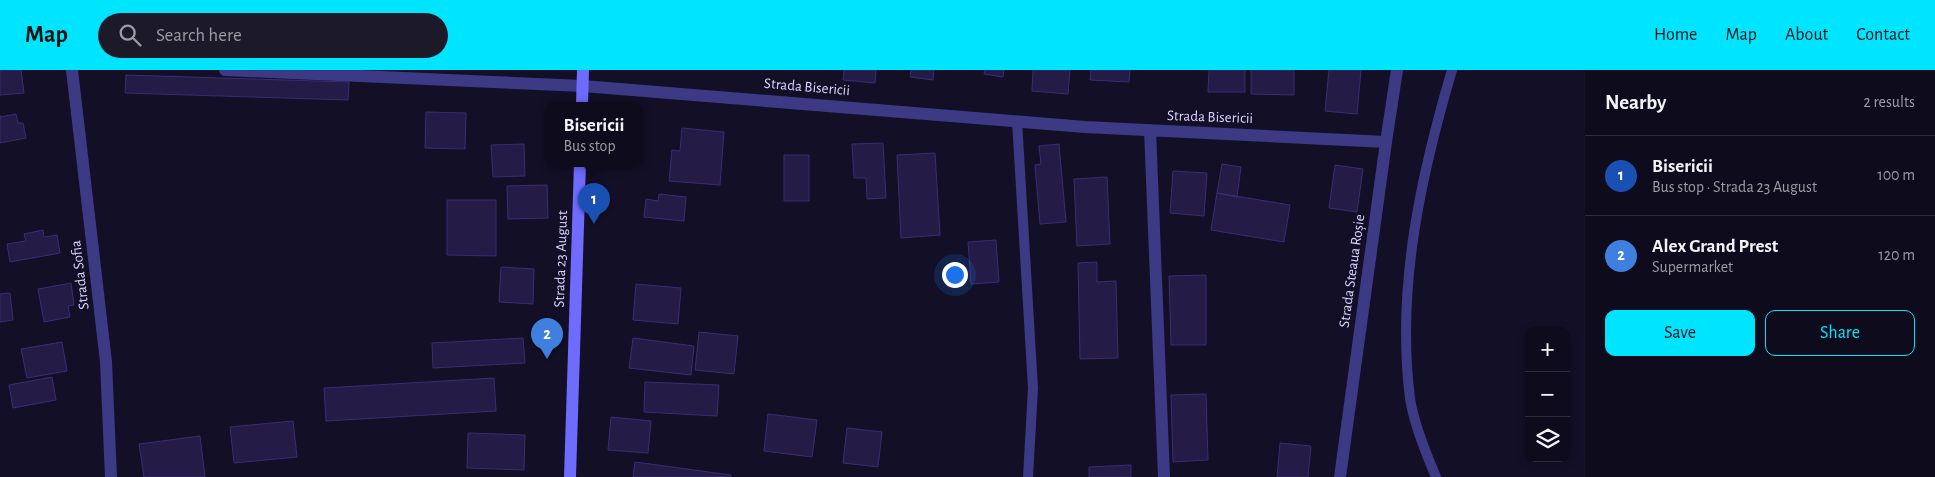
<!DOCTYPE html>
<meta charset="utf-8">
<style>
:root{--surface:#0e0b1c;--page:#1c1929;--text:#f1f3f6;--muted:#9b9ba3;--line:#2e2b3b;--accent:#00e5ff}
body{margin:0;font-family:"Alegreya Sans",sans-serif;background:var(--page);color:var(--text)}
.controls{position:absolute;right:15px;bottom:15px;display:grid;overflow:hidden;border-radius:10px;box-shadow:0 2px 8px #0003}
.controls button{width:45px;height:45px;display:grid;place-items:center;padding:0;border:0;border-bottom:1px solid var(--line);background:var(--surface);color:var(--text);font:25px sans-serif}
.you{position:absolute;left:954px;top:204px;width:18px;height:18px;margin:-12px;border:4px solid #fff;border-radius:50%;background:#1a73e8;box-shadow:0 0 0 8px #1a73e833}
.badge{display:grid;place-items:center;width:32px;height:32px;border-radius:50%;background:var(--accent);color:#fff;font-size:16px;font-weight:700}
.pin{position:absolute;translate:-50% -41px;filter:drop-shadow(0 1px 2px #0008)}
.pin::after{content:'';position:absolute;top:26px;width:18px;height:15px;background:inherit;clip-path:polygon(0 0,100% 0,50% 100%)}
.popup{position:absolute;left:545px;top:32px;width:98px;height:65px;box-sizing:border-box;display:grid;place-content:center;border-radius:10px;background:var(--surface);filter:drop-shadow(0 1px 4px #0005);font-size:16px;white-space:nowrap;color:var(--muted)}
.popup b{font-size:19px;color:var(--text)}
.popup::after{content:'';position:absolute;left:50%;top:100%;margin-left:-10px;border:10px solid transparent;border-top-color:var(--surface)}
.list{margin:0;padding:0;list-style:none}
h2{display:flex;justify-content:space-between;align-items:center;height:65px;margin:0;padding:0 20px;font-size:21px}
h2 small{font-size:16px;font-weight:400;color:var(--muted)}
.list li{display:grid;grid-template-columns:32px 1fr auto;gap:15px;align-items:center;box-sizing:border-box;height:80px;padding:0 20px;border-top:1px solid var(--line)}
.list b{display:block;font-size:19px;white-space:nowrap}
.list p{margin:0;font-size:16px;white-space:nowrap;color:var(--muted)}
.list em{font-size:16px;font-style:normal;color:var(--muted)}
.actions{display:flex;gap:10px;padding:15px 20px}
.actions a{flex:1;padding:11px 0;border:1px solid var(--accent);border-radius:10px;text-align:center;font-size:18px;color:var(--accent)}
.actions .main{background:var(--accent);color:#111}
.icon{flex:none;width:28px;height:28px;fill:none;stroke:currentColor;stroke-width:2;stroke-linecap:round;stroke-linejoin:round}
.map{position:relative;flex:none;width:1585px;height:407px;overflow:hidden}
header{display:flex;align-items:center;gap:30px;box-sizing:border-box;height:70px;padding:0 25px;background:var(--accent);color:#111}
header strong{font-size:24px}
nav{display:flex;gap:28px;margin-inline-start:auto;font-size:18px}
.search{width:350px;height:45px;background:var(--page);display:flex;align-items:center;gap:12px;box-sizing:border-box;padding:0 18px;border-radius:28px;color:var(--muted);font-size:19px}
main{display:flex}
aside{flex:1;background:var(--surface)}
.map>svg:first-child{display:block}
.building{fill:#241b47;stroke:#3b2d73}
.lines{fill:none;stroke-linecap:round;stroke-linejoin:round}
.lane{stroke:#3d3a85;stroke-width:10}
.street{stroke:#3d3a85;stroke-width:12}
.secondary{stroke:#6f6bff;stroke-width:12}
.labels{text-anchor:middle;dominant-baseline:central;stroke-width:4;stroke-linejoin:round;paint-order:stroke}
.street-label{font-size:15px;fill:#d9d4ff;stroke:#130f26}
</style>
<header>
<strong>Map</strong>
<div class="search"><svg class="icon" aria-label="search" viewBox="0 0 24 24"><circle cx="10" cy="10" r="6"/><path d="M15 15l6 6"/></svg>Search here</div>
<nav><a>Home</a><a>Map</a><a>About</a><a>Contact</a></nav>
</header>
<main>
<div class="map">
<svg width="1585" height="407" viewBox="0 0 1585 407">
<rect width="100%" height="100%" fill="#130f26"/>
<path class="building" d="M0,0H21L24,23L0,25Z
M844,0H876L875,13L843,10Z
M911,0H934L933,10L910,7Z
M985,0H1004L1003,7L984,4Z
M1033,0H1070L1068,24L1032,21Z
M1091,0H1130L1129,12L1090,10Z
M1209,0H1245V22H1208Z
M1251,0H1294V25L1251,24Z
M1329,0H1361L1357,44L1325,41Z
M126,5L349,12L348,30L125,23Z
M426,42L466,43L465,79L425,78Z
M16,44L18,53H23L26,68L0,73V45V47Z
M682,58L724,62L720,115L669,111L672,80L680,81Z
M883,73L886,128L867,129L866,108H854L852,74Z
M524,74L525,106L493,107L491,75Z
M1059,74L1066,152L1040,154L1035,95L1041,94L1039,76Z
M935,83L940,165L901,168L897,85Z
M784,85H809V131H784Z
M1222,94L1241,97L1237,127L1217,123Z
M1335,95L1363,99L1357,142L1329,138Z
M1173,101L1207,103L1204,146L1170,143Z
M1107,107L1110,174L1077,176L1074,109Z
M547,115L548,148L508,149L507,116Z
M1217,123L1290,135L1284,172L1211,160Z
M659,124L686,127L684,151L644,147L646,129L658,131Z
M447,130H496V186L447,185Z
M43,160L44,167L57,165L60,183L10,192L7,174L26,171L24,164Z
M996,170L999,212L971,214L968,172Z
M1097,192V212L1116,211L1118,288L1080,289L1078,193Z
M501,197L534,199L533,234L499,232Z
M1206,205V275H1171L1169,206Z
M71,213L74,235L68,236L70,247L44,252L38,219Z
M636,214L681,218L678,254L633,250Z
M10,223L13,250L0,252V224Z
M699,262L738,266L734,304L695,300Z
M523,268L525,293L433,298L432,273Z
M633,268L694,276L691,305L629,298Z
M62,272L67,301L27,308L21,279Z
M52,307L56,330L13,338L9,315Z
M494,308L496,341L326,351L324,318Z
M645,312L719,315L717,346L644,342Z
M1206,324L1208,390L1173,392L1171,325Z
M768,344L817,350L812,387L764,381Z
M611,347L651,351L648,383L608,380Z
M293,351L297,387L234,393L230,357Z
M847,358L882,362L878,397L843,393Z
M468,363L525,365L524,400L467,398Z
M200,366L205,407H144L139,374Z
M1280,373L1311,376L1308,407H1277Z
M635,392L731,405V407H633Z
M1131,395V407H1089V397Z"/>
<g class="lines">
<path class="lane" d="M1017,51L1033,318L1028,407
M1436,407C1427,386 1413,350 1410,328C1396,218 1421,105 1452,0"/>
<path class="street" d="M72,0L106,292L111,407
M225,0L583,16L1085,57L1386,72
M1150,60L1164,407
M1340,407L1386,72L1397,0"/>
<path class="secondary" d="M582,35L583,0
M570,407L580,93"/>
</g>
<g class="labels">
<g class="street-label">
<text transform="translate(807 17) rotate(5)">Strada Bisericii</text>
<text transform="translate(1210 47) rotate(2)">Strada Bisericii</text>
<text transform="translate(561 189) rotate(-88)">Strada 23 August</text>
<text transform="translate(1352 201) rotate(-82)">Strada Steaua Roșie</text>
<text transform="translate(80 205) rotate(-97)">Strada Sofia</text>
</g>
</g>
</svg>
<div class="controls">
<button>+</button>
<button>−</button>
<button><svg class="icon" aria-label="layers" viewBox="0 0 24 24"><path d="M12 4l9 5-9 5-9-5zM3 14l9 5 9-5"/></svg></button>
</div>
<div class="you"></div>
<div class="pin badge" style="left:594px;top:154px;background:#1a4fb4">1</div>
<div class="popup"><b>Bisericii</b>Bus stop</div>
<div class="pin badge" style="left:547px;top:289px;background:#3f7fe0">2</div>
</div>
<aside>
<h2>Nearby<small>2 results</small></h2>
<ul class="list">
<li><span class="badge" style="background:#1a4fb4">1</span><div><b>Bisericii</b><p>Bus stop · Strada 23 August</p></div><em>100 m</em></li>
<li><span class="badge" style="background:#3f7fe0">2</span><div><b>Alex Grand Prest</b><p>Supermarket</p></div><em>120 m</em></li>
</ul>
<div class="actions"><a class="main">Save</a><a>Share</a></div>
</aside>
</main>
